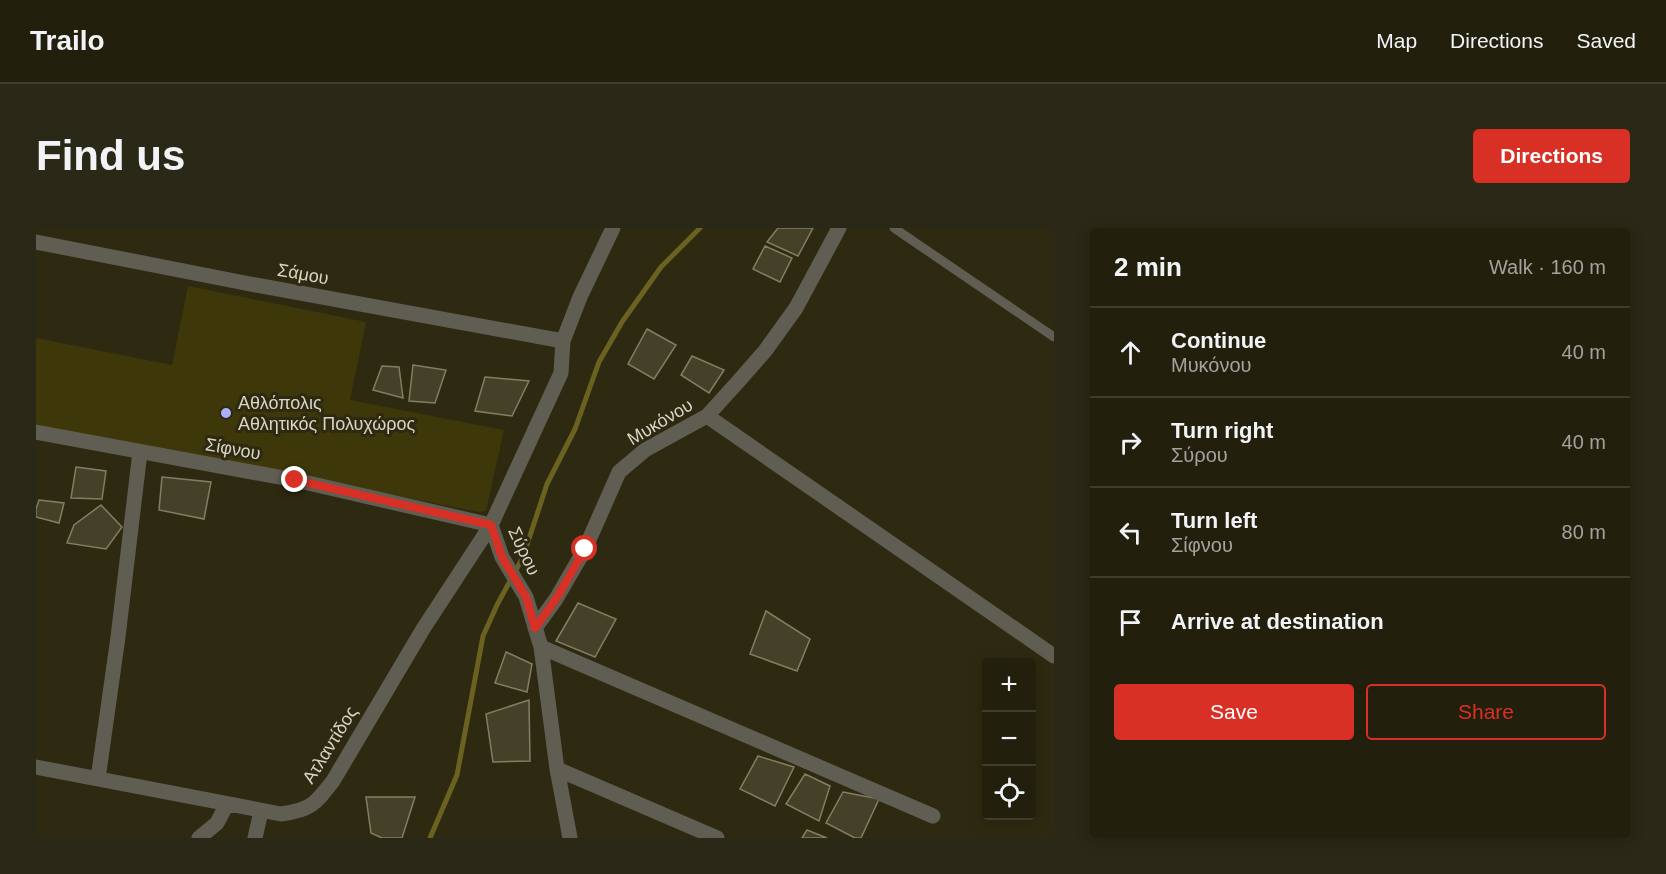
<!DOCTYPE html>
<meta charset="utf-8">
<style>
:root{--surface:#22200d;--page:#2a2816;--text:#f1f3f6;--muted:#a2a39d;--line:#3f3e2e;--accent:#d93025}
body{margin:0;font-family:Arial,sans-serif;background:var(--page);color:var(--text)}
.controls{position:absolute;right:18px;bottom:18px;display:grid;overflow:hidden;border-radius:6px;box-shadow:0 3px 15px #0003}
.controls button{width:54px;height:54px;display:grid;place-items:center;padding:0;border:0;border-bottom:2px solid var(--line);background:var(--surface);color:var(--text);font:30px sans-serif}
.stop{position:absolute;width:18px;height:18px;margin:-14px;border:4px solid #d93025;border-radius:50%;background:#fff}
.stop.end{background:#d93025;border-color:#fff;box-shadow:0 2px 6px #0008}
.list{margin:0;padding:0;list-style:none}
h2{display:flex;justify-content:space-between;align-items:center;height:78px;margin:0;padding:0 24px;font-size:26px}
h2 small{font-size:20px;font-weight:400;color:var(--muted)}
.list li{display:grid;grid-template-columns:39px 1fr auto;gap:18px;align-items:center;box-sizing:border-box;height:90px;padding:0 24px;border-top:2px solid var(--line)}
.list b{display:block;font-size:22px;white-space:nowrap}
.list p{margin:0;font-size:20px;white-space:nowrap;color:var(--muted)}
.list em{font-size:20px;font-style:normal;color:var(--muted)}
.actions{display:flex;gap:12px;padding:18px 24px}
.actions a{flex:1;padding:14px 0;border:2px solid var(--accent);border-radius:6px;text-align:center;font-size:21px;color:var(--accent)}
.actions .main{background:var(--accent);color:#fff}
.icon{flex:none;width:33px;height:33px;fill:none;stroke:currentColor;stroke-width:2;stroke-linecap:round;stroke-linejoin:round}
.map{position:relative;flex:none;width:1018px;height:610px;overflow:hidden;border-radius:6px}
header{display:flex;align-items:center;gap:36px;box-sizing:border-box;height:84px;padding:0 30px;background:var(--surface);border-bottom:2px solid var(--line)}
header strong{font-size:28px}
nav{display:flex;gap:33px;margin-inline-start:auto;font-size:21px}
.intro{display:flex;align-items:center;justify-content:space-between;box-sizing:border-box;height:144px;padding:0 36px}
h1{margin:0;font-size:42px}
.button{padding:15px 27px;border-radius:6px;background:var(--accent);color:#fff;font-size:21px;font-weight:700}
main{display:flex;gap:36px;padding:0 36px}
aside{flex:1;background:var(--surface);border-radius:6px;box-shadow:0 3px 15px #0003}
.map>svg:first-child{display:block}
.green{fill:#3d370a}
.lines{fill:none;stroke-linecap:round;stroke-linejoin:round}
.stream{stroke:#6b6120;stroke-width:5}
.building{fill:#454128;stroke:#827e63;stroke-width:1.5}
.lane{stroke:#605e53;stroke-width:9}
.street{stroke:#605e53;stroke-width:15}
.route{stroke:#d93025;stroke-width:8}
.poi-dot{fill:#aab0fb;stroke:#2e2a11;stroke-width:2}
.labels{text-anchor:middle;dominant-baseline:central;stroke-width:6;stroke-linejoin:round;paint-order:stroke}
.street-label{font-size:18px;fill:#d8d5c7;stroke:#2e2a11}
.poi-label{font-size:18px;fill:#d8d5c7;stroke:#2e2a11;text-anchor:start}
</style>
<header>
<strong>Trailo</strong>
<nav><a>Map</a><a>Directions</a><a>Saved</a></nav>
</header>
<div class="intro"><h1>Find us</h1><a class="button">Directions</a></div>
<main>
<div class="map">
<svg width="1018" height="610" viewBox="0 0 1018 610">
<rect width="100%" height="100%" fill="#2e2a11"/>
<path class="green" d="M152,58L330,94L314,172L468,202L450,283L443,284L0,198V110L136,137Z"/>
<g class="lines">
<path class="stream" d="M394,610L421,547L447,408L461,377L487,329L511,256L539,201L563,134L586,94L625,39L664,0"/>
</g>
<path class="building" d="M742,0H777L762,28L731,14Z
M729,18L756,30L744,54L717,41Z
M611,101L640,117L618,151L592,136Z
M656,128L688,142L673,165L645,147Z
M377,137L410,142L399,175L373,173Z
M346,138L363,139L367,170L337,162Z
M449,149L493,153L476,188L439,183Z
M40,239L70,243L66,271L35,270Z
M126,249L175,254L168,291L123,282Z
M3,272L28,275L23,295L0,289V281Z
M65,277L86,299L70,321L31,315L38,297Z
M542,375L580,391L559,429L520,413Z
M730,383L774,411L761,443L714,426Z
M470,424L496,436L491,464L459,455Z
M493,472L494,533L457,534L450,486Z
M722,528L758,539L739,578L704,561Z
M769,546L794,558L783,593L750,576Z
M807,564L843,571L825,610H819L790,595Z
M330,569H379L366,610H346L335,605Z
M771,602L791,610H766Z"/>
<g class="lines">
<path class="lane" d="M858,0L1018,109"/>
<path class="street" d="M0,14L209,55L527,113
M671,188L1018,428
M0,204L259,252L455,297
M455,297L466,329L490,369L505,419L521,541L534,610
M499,400L520,371L549,321L583,244L609,222L671,188L700,156L729,123L760,80L803,0
M505,419L897,588
M0,539L245,586C275,582 279,576 297,553L387,401L455,297L525,145L527,113L544,69L577,0
M521,541L681,610
M62,551L82,409L104,224
M163,610L181,595L191,576
M219,610L225,583"/>
</g>
<g class="lines">
<path class="route" d="M259,252L455,297L466,329L490,369L499,400L520,371L549,321"/>
</g>
<circle class="poi-dot" cx="190" cy="185" r="6"/>
<g class="labels">
<g class="street-label">
<text transform="translate(267 46) rotate(10)">Σάμου</text>
<text transform="translate(624 194) rotate(-31)">Μυκόνου</text>
<text transform="translate(197 221) rotate(10)">Σίφνου</text>
<text transform="translate(488 323) rotate(65)">Σύρου</text>
<text transform="translate(294 517) rotate(-58)">Ατλαντίδος</text>
</g>
<g class="poi-label">
<text x="202" y="175">Αθλόπολις<tspan x="202" dy="21">Αθλητικός Πολυχώρος</tspan></text>
</g>
</g>
</svg>
<div class="controls">
<button>+</button>
<button>−</button>
<button><svg class="icon" aria-label="locate" viewBox="0 0 24 24"><circle cx="12" cy="12" r="6"/><path d="M12 2v4M12 18v4M2 12h4M18 12h4"/></svg></button>
</div>
<div class="stop" style="left:549px;top:321px"></div>
<div class="stop end" style="left:259px;top:252px"></div>
</div>
<aside>
<h2>2 min<small>Walk · 160 m</small></h2>
<ul class="list">
<li><svg class="icon" aria-label="ahead" viewBox="0 0 24 24"><path d="M12 20V5M6 11l6-6 6 6"/></svg><div><b>Continue</b><p>Μυκόνου</p></div><em>40 m</em></li>
<li><svg class="icon" aria-label="right" viewBox="0 0 24 24"><path d="M7 20v-9h11M14 6l5 5-5 5"/></svg><div><b>Turn right</b><p>Σύρου</p></div><em>40 m</em></li>
<li><svg class="icon" aria-label="left" viewBox="0 0 24 24"><path d="M17 20v-9H6M10 6l-5 5 5 5"/></svg><div><b>Turn left</b><p>Σίφνου</p></div><em>80 m</em></li>
<li><svg class="icon" aria-label="arrive" viewBox="0 0 24 24"><path d="M6 21V4h12l-3 4 3 4H6"/></svg><div><b>Arrive at destination</b></div></li>
</ul>
<div class="actions"><a class="main">Save</a><a>Share</a></div>
</aside>
</main>
